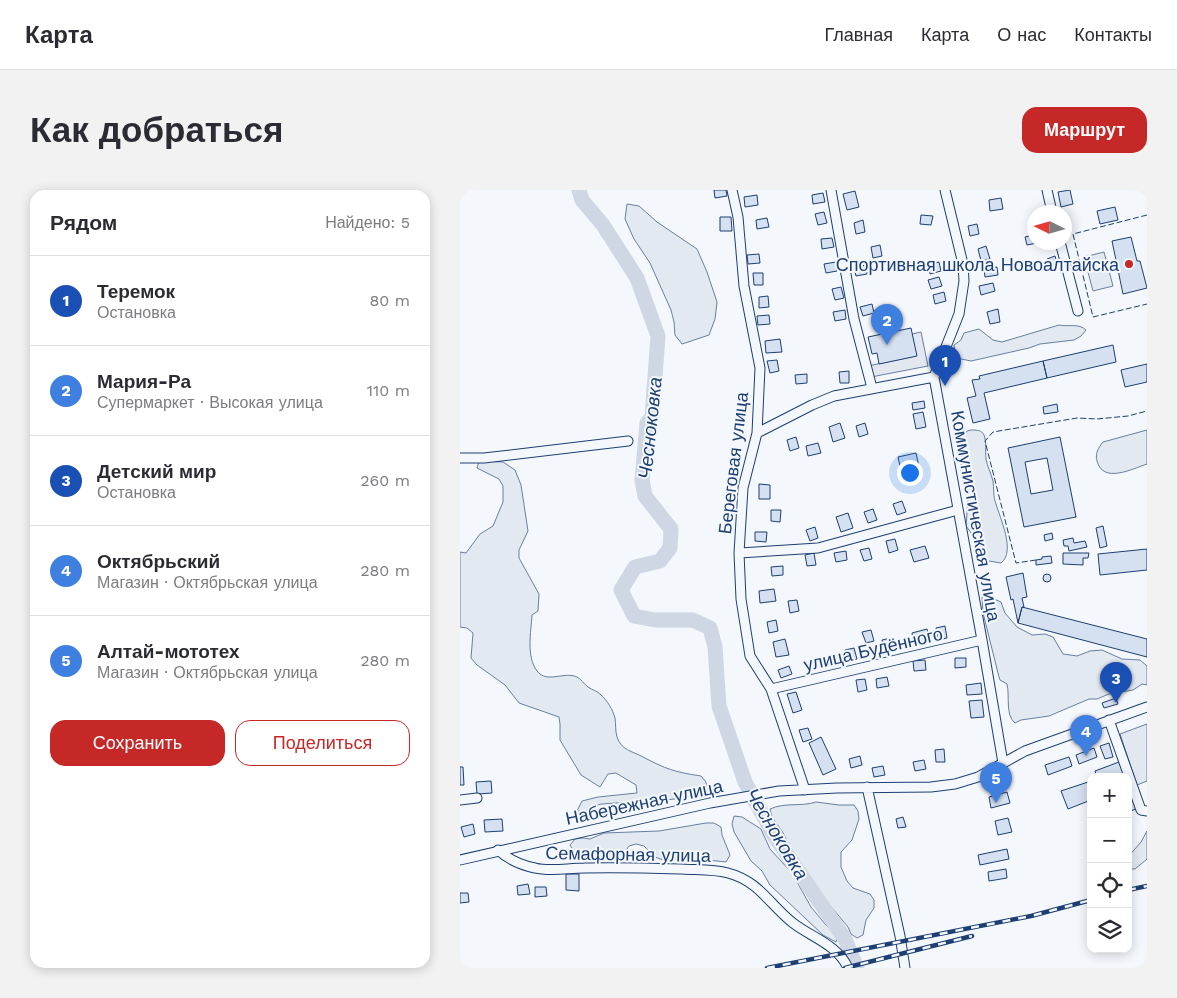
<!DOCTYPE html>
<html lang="ru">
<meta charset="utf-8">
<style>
:root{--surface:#fff;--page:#f2f2f3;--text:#2b2b33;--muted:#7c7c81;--line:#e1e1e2;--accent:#c62828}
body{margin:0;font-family:"Work Sans",sans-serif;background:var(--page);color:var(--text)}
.controls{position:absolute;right:15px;bottom:15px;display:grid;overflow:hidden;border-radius:10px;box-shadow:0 2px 12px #0003}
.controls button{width:45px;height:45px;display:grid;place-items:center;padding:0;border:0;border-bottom:1px solid var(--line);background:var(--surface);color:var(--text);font:25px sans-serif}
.compass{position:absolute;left:567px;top:15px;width:45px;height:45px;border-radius:50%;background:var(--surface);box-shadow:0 2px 12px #0003;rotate:275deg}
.you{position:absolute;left:449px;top:282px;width:18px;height:18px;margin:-12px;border:4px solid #fff;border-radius:50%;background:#1a73e8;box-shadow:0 0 0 8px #1a73e833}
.badge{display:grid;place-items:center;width:32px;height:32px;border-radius:50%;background:var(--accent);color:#fff;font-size:16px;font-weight:700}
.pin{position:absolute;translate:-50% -41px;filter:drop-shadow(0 1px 2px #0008)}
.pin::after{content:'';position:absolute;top:26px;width:18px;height:15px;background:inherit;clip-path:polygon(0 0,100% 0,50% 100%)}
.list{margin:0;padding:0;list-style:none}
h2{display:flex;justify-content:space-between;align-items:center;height:65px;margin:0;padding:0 20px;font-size:21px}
h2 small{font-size:16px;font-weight:400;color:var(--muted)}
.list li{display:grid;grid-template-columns:32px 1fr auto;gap:15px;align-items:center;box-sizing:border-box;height:90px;padding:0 20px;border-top:1px solid var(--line)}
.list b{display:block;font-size:19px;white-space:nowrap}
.list p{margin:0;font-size:16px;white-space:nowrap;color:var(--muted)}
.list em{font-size:16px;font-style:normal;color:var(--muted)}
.actions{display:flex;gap:10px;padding:15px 20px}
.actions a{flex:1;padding:11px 0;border:1px solid var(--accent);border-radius:15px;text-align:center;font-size:18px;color:var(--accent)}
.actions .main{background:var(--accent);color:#fff}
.icon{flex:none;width:28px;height:28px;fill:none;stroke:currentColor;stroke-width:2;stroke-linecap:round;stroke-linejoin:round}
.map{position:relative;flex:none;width:687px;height:778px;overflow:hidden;border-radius:15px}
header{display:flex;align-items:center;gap:30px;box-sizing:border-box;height:70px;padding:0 25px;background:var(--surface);border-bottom:1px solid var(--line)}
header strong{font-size:24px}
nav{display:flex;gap:28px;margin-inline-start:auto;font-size:18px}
.intro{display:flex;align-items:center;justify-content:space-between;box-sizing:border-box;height:120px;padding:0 30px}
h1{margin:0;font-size:35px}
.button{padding:12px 22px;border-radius:15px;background:var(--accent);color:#fff;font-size:18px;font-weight:700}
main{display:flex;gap:30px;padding:0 30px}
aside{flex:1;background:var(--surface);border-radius:15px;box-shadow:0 2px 12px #0003}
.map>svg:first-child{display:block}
.green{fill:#e3e9f0;stroke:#687fa3}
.parking{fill:#e3e8f0;stroke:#687fa3}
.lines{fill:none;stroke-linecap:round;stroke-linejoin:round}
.river{stroke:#cfd7e4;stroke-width:15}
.building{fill:#d5e0f0;stroke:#1d3f73;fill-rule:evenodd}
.minor-casing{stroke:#1d3f73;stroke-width:11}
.minor{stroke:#f4f7fb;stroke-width:9}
.rail-casing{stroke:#1d3f73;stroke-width:4.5}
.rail{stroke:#f4f7fb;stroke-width:2.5;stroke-dasharray:8;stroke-linecap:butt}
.fence{stroke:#1d3f73;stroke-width:1;stroke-dasharray:6 2.5;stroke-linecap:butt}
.poi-dot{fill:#c62828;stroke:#f4f7fb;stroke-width:2}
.labels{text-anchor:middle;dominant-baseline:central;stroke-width:4;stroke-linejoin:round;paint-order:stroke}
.poi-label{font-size:18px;fill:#1d3f73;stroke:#f4f7fb;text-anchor:end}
.street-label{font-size:18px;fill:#1d3f73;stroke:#f4f7fb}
.water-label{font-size:19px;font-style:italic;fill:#1d3f73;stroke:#f4f7fb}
</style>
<header>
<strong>Карта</strong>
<nav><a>Главная</a><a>Карта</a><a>О нас</a><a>Контакты</a></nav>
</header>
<div class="intro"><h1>Как добраться</h1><a class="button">Маршрут</a></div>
<main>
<aside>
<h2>Рядом<small>Найдено: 5</small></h2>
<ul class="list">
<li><span class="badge" style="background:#1a4fb4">1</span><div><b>Теремок</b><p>Остановка</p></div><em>80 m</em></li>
<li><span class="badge" style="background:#3f7fe0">2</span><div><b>Мария-Ра</b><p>Супермаркет · Высокая улица</p></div><em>110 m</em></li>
<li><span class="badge" style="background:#1a4fb4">3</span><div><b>Детский мир</b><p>Остановка</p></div><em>260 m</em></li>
<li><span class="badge" style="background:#3f7fe0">4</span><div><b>Октябрьский</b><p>Магазин · Октябрьская улица</p></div><em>280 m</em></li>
<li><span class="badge" style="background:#3f7fe0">5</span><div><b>Алтай-мототех</b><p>Магазин · Октябрьская улица</p></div><em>280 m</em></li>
</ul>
<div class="actions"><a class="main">Сохранить</a><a>Поделиться</a></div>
</aside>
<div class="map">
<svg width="687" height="778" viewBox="0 0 687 778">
<rect width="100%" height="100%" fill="#f4f7fb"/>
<path class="green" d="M167,14L179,16L197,32L237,59L247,82L257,112L255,129L249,145L222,154L215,145L214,132L211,120L190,73L174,49L165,29Z
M644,62L653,96L633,101L624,67Z
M599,135C608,137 619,133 626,140L621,146L614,150L580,154L569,158L511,171L496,168L494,155L501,150L504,143L519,139L533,150L542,152Z
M511,240C516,240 522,240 524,245C527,253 525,261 526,269C527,276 531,283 533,291C534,298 533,307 536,314C540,328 556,362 541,373L529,371L520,367L516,361L515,348L506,336L508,309L501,283L502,248L507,241Z
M687,240V274C672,279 643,294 637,271C635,264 638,258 643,252Z
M19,271L43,272L55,280L61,295L68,341L59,360V368L79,404L78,421L72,425C71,442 66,466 77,481C87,494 104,481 117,487C121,489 124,494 128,497C132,500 138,501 141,505C147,510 153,520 155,528C156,534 155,540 157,547C161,560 172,561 183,567C206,579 214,582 241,586L246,592L247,601C219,613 174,611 142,614C131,615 131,623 117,621L122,611L138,607L177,603L176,595L156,583L148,584L140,597L121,585L100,550V534L99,527L59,513L45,495L17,475L11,468L13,443L7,438L0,437V362L6,363L20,344L33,336L43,312V296L39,289L17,278Z
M525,405L541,412L545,423L557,437L572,445L585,444L593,447L603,464L617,466L630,461L642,460L662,469L680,470L687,476V495L682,494L673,500L649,504L637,509H629L589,526L561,530L555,533C545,525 550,506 547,494L540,490L539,487L523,423L522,407Z
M356,612L379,615H394L398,621L399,629L392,650L381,662V677L387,691L393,698L410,704L414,710V718L406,730L403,745L397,748L391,744L388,737L353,695L346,681L337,670L322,641L312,627L310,619C325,612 341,617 356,612Z
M274,626L282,627L301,639L310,659L332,683L351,717L366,735L378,745L376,752L363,745L310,695L302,681L291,671L274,642L272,634Z
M246,633H254L261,637L262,645L270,665L266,672L229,668L203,670L195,667L184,656L176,654L169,656L160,669C150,669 122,669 115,662C113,660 111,657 110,655L115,649L123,648L130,649L144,643L199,641Z
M687,641V669L675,679H668V667L681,652Z"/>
<path class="parking" d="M461,142L468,176L411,187L408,176L456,166L452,144Z
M687,534V591L677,595L660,544Z"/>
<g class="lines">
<path class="river" d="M119,0L122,10L143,35L177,88L198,146L192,227L187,233L182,290L185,306L211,339L210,358L200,371L175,377L161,400L174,426L195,430H233L250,438L255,457L259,516L285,592L313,644L385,749L397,778"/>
</g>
<path class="building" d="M254,0H266L267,6L255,8Z
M610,0L613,14L601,17L598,2Z
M395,1L399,17L387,20L383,4Z
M363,3L365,12L353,14L352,5Z
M297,5L298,15L285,17L284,7Z
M541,8L543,19L530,21L529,10Z
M655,17L658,30L640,34L637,21Z
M364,22L367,33L358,35L355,24Z
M461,25L473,26L471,35L460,34Z
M260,27H271L272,41H260Z
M307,28L309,37L297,39L296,30Z
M403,30L405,42L396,44L394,33Z
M517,34L519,44L510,46L508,36Z
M574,45V52L577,53L567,55L565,47Z
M671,47L677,71H680L687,98L663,104L652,51Z
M372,48L374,57L362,59L361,49Z
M420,55L422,66L413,68L411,57Z
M526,56L530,69L521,71L518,59Z
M299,64L300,73L288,74L287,65Z
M595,66L597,73L589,76L587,69Z
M376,72L377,81L366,83L364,74Z
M479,72L481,81L470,84L468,75Z
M406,75L407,84L396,86L394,77Z
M537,77L538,85L525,87L524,79Z
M293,83H303V95H294Z
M479,87L482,96L471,99L468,90Z
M533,93L535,101L521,105L519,96Z
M381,97L384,108L375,110L372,99Z
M484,102L486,111L475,114L473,105Z
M308,106L309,117L299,118V107Z
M412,114L414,123L403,126L400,117Z
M538,119L540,132L530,134L527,122Z
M385,120L386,129L375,131L373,122Z
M309,125L310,134L298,135L297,126Z
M431,125L433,134L425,136L423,127Z
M451,138L457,166L419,174L417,163L412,164L408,147Z
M320,149L322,162L306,163L305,151Z
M653,155L656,172L587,188L583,171Z
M317,170L319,181L310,183L307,171Z
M583,171L587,188L524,203L530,229L513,233L507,208L516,206L512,190L520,189L519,186Z
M687,174V192L665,197L661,180Z
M389,181V193H380L379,182Z
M347,184V193L336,194L335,185Z
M464,211L465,218L453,220L452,213Z
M597,214L598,222L584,224L583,217Z
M463,222L466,237L456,239L453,224Z
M380,233L385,248L373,252L369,237Z
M405,233L408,244L399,247L396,236Z
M336,247L339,258L330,261L327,250Z
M600,247L616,327L564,337L548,258ZM587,268L593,300L571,304L565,272Z
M358,253L361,263L348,266L346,256Z
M456,263L461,286L443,290L438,267Z
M299,294L310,295V309H299Z
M442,311L446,322L437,325L433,314Z
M413,319L417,330L408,333L404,322Z
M311,320H321L320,332L311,331Z
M388,323L393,338L381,342L376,327Z
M643,336L647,356L640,358L636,338Z
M355,337L358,348L350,351L346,340Z
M295,342H307L306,352L295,351Z
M592,343L593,349L585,351L584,345Z
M613,348L614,353L625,351L627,357L609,361L608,356H604L603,350Z
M435,349L438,360L429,363L426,351Z
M465,356L469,368L454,372L450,360Z
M409,358L412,369L404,371L400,360Z
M687,359V380L640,385L638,364Z
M386,361L387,370L376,372L374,363Z
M354,363L356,375L347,376L345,365Z
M603,363H629L628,368H623V375L603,374Z
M591,366L592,373L576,375V370L582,369V367Z
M323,376V385L312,386L311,377Z
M563,383L567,407L562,408L564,417H562L558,433L553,409L551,410L546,387Z
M583 388a4 4 0 1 1 8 0a4 4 0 1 1-8 0Z
M314,399L316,411L300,413L299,401Z
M337,410L339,421L330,423L328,411Z
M562,417L687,449V467L558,433Z
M316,430L318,441L309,443L307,432Z
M485,436L487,448L478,450L476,438Z
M467,439L470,452L454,455L452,443Z
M411,440L414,451L406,453L402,442Z
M431,448L434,460L425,461L422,450Z
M325,449L329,465L316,467L313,452Z
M394,458L397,469L388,471L385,460Z
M495,468H506V477L495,478Z
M465,470L466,480L454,481L453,471Z
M329,476L332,484L321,488L318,480Z
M427,487L429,496L417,498L416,489Z
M405,489L407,500L398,502L396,490Z
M521,493L522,504L507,505L506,495Z
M336,502L342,520L333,523L327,504Z
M656,508L658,514L644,518L642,513Z
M522,510L524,527L511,528L509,511Z
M348,538L352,549L343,552L339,540Z
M361,547L376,579L363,585L349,553Z
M649,553L653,567L645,569L640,556Z
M634,558L637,567L619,574L616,565Z
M484,559L485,572H476L475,560Z
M400,566L402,575L391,578L389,569Z
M609,567L612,576L588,585L585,575Z
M464,570L466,579L455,581L453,572Z
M659,572L665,587H637L635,581Z
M423,576L425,585L414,587L412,578Z
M0,577H3L4,595H0Z
M31,591L32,603L17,604L16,592Z
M631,591V610L608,619L601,601Z
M668,597L676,619L668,622Z
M547,602L550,613L531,618L529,607Z
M443,627L446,637L438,638L436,629Z
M548,628L552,642L538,645L535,631Z
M42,629L43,641L25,642L24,630Z
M13,634L15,644L4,647L1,637Z
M547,659L549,669L520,675L518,665Z
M546,679L547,688L529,691L528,682Z
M106,684H119V701L106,700Z
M68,694L70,704L58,705L57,696Z
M75,697H86L87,706L75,707Z
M0,703H8L9,712L0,713Z"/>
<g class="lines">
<defs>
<path id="minor" d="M272,0L278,27L284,96L300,178L297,243L283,298L279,363L281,409L290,466L311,499L345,600
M371,0L394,129L412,198
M485,0L503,74L504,91L499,124L474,187L522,450L543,573
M587,0L592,22
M600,52L618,121
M297,243L352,215L374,206L474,187
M0,268H24L168,251
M279,363L358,358L498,320
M311,499L522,450
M649,530L681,620L687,621
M407,597L440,746L445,778
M0,610L17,608
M38,660C49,670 60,675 75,678C90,682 108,678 124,678C157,677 189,678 222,679C237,680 253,679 268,683C299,691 310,715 333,733C351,747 378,755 388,778
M0,670L250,613L319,601L377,598L471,597L495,594L518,587L565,561L687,517"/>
</defs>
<use href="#minor" class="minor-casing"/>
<use href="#minor" class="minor"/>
<defs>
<path id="rail" d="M668,700L687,696
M307,778L571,726L631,710
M385,778L512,746"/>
</defs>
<use href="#rail" class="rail-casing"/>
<use href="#rail" class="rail"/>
<path class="fence" d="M687,25L613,44L633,127L687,114
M576,370L556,373L525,251L533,242L617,228L637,229L668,226L687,221"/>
</g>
<circle class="poi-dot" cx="669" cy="74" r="5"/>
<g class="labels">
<g class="poi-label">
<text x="659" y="74">Спортивная школа Новоалтайска</text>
</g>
<g class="street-label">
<text transform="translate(273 273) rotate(-83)">Береговая улица</text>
<text transform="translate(516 326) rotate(80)">Коммунистическая улица</text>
<text transform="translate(413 459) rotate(-13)">улица Будённого</text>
<text transform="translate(184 612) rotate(-12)">Набережная улица</text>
<text transform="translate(168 664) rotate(1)">Семафорная улица</text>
</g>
<g class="water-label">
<text transform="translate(190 238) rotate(-84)">Чесноковка</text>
<text transform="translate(317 644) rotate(59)">Чесноковка</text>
</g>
</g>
</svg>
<div class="controls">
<button>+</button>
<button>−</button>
<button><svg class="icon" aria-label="locate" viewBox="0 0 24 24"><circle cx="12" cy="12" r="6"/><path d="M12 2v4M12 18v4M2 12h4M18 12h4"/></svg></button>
<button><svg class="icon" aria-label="layers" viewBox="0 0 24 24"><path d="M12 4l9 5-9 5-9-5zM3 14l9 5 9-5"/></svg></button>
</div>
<svg class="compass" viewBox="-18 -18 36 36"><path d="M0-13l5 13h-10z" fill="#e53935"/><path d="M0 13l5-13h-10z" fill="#7c7c81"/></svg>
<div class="you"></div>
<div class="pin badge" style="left:485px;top:196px;background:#1a4fb4">1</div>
<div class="pin badge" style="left:427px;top:155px;background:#3f7fe0">2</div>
<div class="pin badge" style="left:656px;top:513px;background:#1a4fb4">3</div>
<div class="pin badge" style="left:626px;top:566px;background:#3f7fe0">4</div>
<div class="pin badge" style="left:536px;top:613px;background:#3f7fe0">5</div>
</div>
</main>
